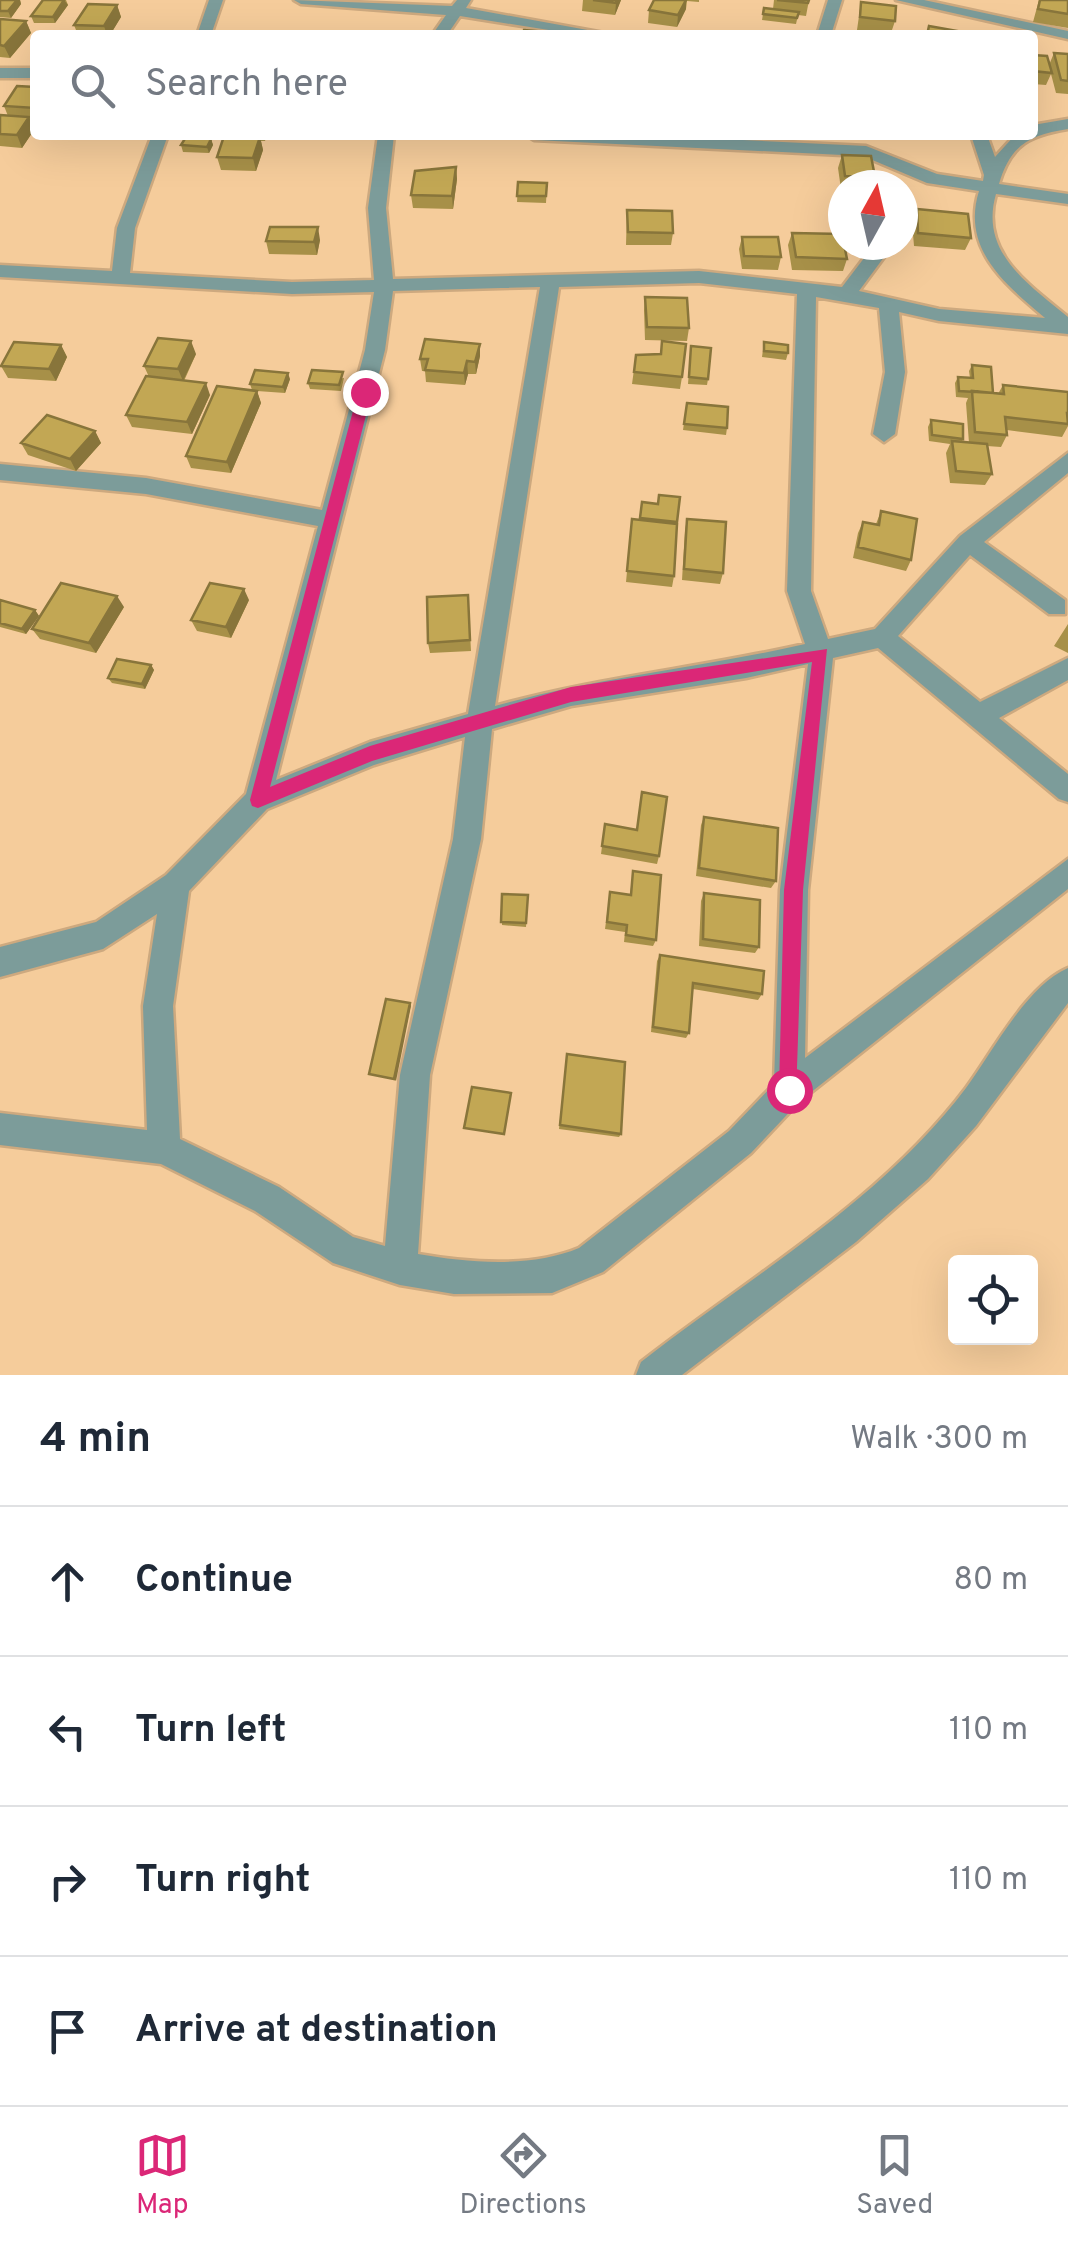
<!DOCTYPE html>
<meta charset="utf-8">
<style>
:root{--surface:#fff;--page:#f2f2f3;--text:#1f2937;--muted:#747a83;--line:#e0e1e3;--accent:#db2777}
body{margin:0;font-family:Overpass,sans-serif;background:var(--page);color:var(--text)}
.controls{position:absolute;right:30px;bottom:30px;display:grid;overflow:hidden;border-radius:10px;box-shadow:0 10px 40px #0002}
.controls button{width:90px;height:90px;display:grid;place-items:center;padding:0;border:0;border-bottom:2px solid var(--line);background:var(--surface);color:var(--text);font:50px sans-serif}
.compass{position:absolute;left:828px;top:170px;width:90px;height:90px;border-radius:50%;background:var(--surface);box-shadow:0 10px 40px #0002;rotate:8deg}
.stop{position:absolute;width:30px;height:30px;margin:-22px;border:8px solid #db2777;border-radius:50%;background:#fff}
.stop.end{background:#db2777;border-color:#fff;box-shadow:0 2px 10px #0008}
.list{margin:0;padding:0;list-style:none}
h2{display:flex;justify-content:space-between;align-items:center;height:130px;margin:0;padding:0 40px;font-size:42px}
h2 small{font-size:32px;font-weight:400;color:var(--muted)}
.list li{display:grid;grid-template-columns:65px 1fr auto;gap:30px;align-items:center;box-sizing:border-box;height:150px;padding:0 40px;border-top:2px solid var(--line)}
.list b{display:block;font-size:38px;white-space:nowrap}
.list em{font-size:32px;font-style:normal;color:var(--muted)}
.icon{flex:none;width:55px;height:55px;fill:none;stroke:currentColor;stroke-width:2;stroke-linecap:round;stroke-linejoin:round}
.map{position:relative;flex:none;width:1068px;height:1375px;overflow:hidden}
.search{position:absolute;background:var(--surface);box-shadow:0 10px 40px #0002;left:30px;right:30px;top:30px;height:110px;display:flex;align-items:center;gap:25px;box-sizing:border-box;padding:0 35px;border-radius:10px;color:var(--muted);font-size:38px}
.sheet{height:730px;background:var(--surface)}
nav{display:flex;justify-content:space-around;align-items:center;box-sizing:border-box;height:140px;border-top:2px solid var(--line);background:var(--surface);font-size:28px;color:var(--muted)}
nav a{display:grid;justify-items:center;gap:5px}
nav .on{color:var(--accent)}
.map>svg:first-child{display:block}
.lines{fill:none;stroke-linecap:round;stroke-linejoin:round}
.street-casing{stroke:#cda97f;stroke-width:5}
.street{fill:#7c9c9a;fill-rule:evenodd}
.wall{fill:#a79048}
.shaded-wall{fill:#88753b}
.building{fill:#c2a754;stroke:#88753b;stroke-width:2.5}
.route{fill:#db2777}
</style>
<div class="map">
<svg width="1068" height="1375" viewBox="0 0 1068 1375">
<rect width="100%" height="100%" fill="#f5cc9b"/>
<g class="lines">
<defs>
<path id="street" d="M209,0H223L211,35H197Z
M294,0L452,6L457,0H471L466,8L615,35H580L460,16L447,35H432L446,15L301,4Z
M828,0H842L831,35H817Z
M896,0H924L1068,31V39Z
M0,68H35V78H0Z
M1068,119V129C1031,135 1011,143 999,184L1068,194V204L996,194C979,252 1028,284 1068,317V334L939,321L899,312L905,372L895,434L884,442L873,434L885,372L879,308L816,297L811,591L828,639L875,629L960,536L1068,453V473L984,542L1065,600V614H1049L970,555L898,636L980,702L1068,658V680L999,718L1068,774V802L1059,799L878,648L833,658L808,890L805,1058L1068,859V889L800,1101L751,1153L603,1272L552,1293L454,1294L400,1285L333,1263L255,1211L161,1164L0,1145V1113L147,1130L143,1006L157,914L103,949L0,977V947L96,922L166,875L246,794L318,526L146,494L0,480V464L146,478L322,510L365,350L374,292L292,294L0,277V265L112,271L117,228L152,135H168L135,228L130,273L292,282L374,280L368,208L378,135H394L386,208L393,279L699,271L842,287L874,245H893L859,291L939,309L1045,318C1005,284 961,249 979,191L927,183L863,156L534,140L526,135H637L866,146L937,174L983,181L984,175L971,135H987L995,157L1015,135H1033V125ZM699,283L797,294L787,591L805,644C701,668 597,677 495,706L559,287ZM540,287L468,714L370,742L276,780L385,350L393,291ZM808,664L780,890L774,1084L729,1131L579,1248C531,1268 469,1263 418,1254L430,1075L481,839L492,729L571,706L746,678ZM465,737L453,839L400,1075L385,1246L353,1237L279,1187L180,1139L173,1006L189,891L267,809L374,765Z
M1068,968V1003L976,1126L928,1179L856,1242L682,1375H636L641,1362C751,1276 881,1201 966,1088C992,1053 1027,985 1068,968Z"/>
</defs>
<use href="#street" class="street-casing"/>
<use href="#street" class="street"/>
</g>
<path class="wall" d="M0,0H20L21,4L11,18L0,17Z
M43,0H66L68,5L55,23H34L31,16Z
M583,0H621L615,15L582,11Z
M654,0H699V2L687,1L686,9L677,27L648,23L649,10Z
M774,0H809L806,16L798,15L796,24L762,20L764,8L773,9Z
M1039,0H1068V28L1033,22Z
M861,2L895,21L891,33L857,30Z
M117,5L121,17L110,35H78L74,25Z
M0,19L26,21L31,33L10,58L0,57Z
M1054,53L1068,54V94L1056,93L1051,74L1046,85L1033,84V55L1049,65Z
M35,87V120H30L34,130L22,148L0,146V115L8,116L4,106Z
M243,135H267L265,141H261L263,150L256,171L221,170L217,157L243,137Z
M211,139L213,145L209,153L183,152L181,145Z
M842,155L875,177L873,185H843V189H841L838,168Z
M456,167L457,179L453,209L413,208L411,195Z
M518,182L547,183L546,203L517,202Z
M917,209L971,238L965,250L914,246L912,222Z
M627,210L673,233L671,245H626Z
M792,233L847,259L843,271L792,270L788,245Z
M742,237L781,257L778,270L742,269L739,249Z
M320,240L317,255L269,254L266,241Z
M645,297L689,328L687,341L645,340L644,310Z
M764,342L788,353L786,360L762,357Z
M61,345L67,357L56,381L8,378L1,366Z
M691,346L708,379L707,385L688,384Z
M196,354L184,381L210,395L192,434L132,427L126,415L149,377L144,366Z
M636,355L682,377L680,389L632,384Z
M480,356L476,374H468L465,385L426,382L425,371H422L420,359Z
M972,365L993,393L998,394L1003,385L1068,392V426L1062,437L1007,430V435L1001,447L987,446L992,474L985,485L950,483L946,453L950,444L929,441L928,427L931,420L963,439L962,442L969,443L966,403L968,398L956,397L955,383L958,377L970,378L969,371Z
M344,378L341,391L310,389L308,383Z
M290,379L285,393L257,391L261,403L231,473L191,468L186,456L252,390L250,384Z
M687,403L727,428L726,435L683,430Z
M95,431L101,443L76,471L28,455L21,443Z
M642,502L677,522L674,576L672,587L626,582L632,519L639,520Z
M881,511L911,560L906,571L853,558L858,533L863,522L876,524Z
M687,519L723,573L720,584L682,580L685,530Z
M468,595L471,651L430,653L428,643Z
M0,600L35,610L39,616L26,634L0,627Z
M249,600L231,638L197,631L191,620Z
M124,607L96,653L40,639L32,629Z
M1068,624V653L1054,646Z
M151,665L154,670L145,689L112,683L108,678Z
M704,817L776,881L771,888L696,876L701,825Z
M605,824L636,830L659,856L657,864L601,854Z
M633,871L656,940L653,946L624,942L625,932L605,929L610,892L630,895Z
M704,893L759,947L755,953L699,946L701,901Z
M502,894L528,895L526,927L502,925Z
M660,955L762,994L758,1000L693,989L689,1033L686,1038L651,1032L657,961Z
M567,1054L621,1134L619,1137L559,1129Z"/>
<path class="shaded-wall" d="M17,0H20L21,4L11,18L8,11Z
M64,0L68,5L55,23L53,17Z
M617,0H621L615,15L616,3Z
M686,0V9L677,27L678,15Z
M117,5L121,17L110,35H107L104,26Z
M26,21L31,33L10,58L4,46Z
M29,117L34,130L22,148L17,135Z
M260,137L263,150L256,171L253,158Z
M211,139L213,145L209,153L207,147Z
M456,167L457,179L453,209L452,196Z
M318,227L320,240L317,255L314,242Z
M191,341L196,354L183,381L178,369Z
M480,344V356L476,374L475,362Z
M61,345L67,357L56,381L49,369Z
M467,361L468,374L465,385L464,373Z
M288,373L290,379L285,393L283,387Z
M206,383L210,395L192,434L187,422Z
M257,391L261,403L231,473L227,462Z
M95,431L101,443L76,471L70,459Z
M244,589L249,600L231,638L226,627Z
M117,596L124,607L96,653L89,643Z
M35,610L39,616L26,634L22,629Z
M151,665L154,670L145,689L142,684Z
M410,1003L411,1006L396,1081L394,1079Z"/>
<path class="building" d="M0,0H17L8,11H0Z
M43,0H64L53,17L31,16Z
M593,0H617L616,3Z
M654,0H686L678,15L649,10Z
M777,0H809L808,3Z
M1040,0H1068V14L1038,9Z
M861,2L896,6L895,21L860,17Z
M88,4L117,5L104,26L74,25Z
M764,8L799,12L797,18L763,14Z
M0,19L26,21L4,46L0,45Z
M929,26L963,32V35H927Z
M524,30L548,32L547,35H523Z
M1054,53L1068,54V81L1061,80Z
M1033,55L1047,56L1052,73L1033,71Z
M17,86L35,87V108L4,106Z
M0,115L29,117L17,135L0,134Z
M224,136L260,137L253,158L217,157Z
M186,137L211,139L207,147L181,145Z
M842,155L871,156L875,177L845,176Z
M456,167L452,196L411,195L415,171Z
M518,182L547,183L546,196H517Z
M917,209L968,214L971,238L918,233Z
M627,210L672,211L673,233L628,232Z
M270,227H318L314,242L266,241Z
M792,233L842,234L847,259L796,257Z
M742,237H778L781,257L744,256Z
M645,297L687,298L689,328L647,327Z
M158,338L191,341L178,369L144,366Z
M425,339L480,344L475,362L467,361L464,373L425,370L428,359H420Z
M662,341L686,344L682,377L634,372L636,355L661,354Z
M14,342L61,345L49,369L1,366Z
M764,342L788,345V353L764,351Z
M691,346L711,348L708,379L689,377Z
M972,365L991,367L993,393L959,391L958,377L973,378Z
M255,370L288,373L283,387L250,384Z
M312,370L343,372L339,385L308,383Z
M146,376L206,383L187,422L126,415Z
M1003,385L1068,392V413H1067L1068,424L1005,417L1007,435L975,432L972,391L1004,394Z
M217,386L257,391L227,462L186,456Z
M687,403L728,407L727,428L684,424Z
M47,415L95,431L70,459L21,443Z
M931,420L963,424V439L932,435Z
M952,441L987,444L992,474L956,471Z
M659,495L680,497L677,522L640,518L642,502L658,504Z
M881,511L917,519L911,560L858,547L863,522L879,525Z
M632,519L677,524L674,576L627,571Z
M687,519L726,522L723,573L684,569Z
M61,583L117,596L89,643L32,629Z
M210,583L244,589L226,627L191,620Z
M468,595L470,640L428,643L427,597Z
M0,600L35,610L22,629L0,623Z
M117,659L151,665L142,684L108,678Z
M642,792L667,797L659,856L602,846L605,824L637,830Z
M704,817L778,828L776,881L699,868Z
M633,871L661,875L656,940L626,935L627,925L607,922L610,892L631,895Z
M704,893L760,900L759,947L703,939Z
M502,894L528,895L526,923L501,922Z
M660,955L764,971L762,994L693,983L689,1033L653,1027Z
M386,999L410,1003L394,1079L369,1074Z
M567,1054L625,1062L621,1134L560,1125Z
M472,1087L511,1093L504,1134L464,1128Z"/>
<path class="route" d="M365,388L372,392L270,787L370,746L571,687L827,649L803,890L796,1097H782L779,1090L784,890L812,662L571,702L372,761L258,808L252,806L250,800L358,392Z"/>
</svg>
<div class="controls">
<button><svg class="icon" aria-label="locate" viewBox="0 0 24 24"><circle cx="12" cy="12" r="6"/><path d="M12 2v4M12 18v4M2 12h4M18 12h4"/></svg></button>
</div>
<svg class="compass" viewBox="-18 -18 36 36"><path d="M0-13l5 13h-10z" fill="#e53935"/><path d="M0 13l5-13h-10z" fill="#747a83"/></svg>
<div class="stop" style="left:789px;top:1090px"></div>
<div class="stop end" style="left:365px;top:392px"></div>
<div class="search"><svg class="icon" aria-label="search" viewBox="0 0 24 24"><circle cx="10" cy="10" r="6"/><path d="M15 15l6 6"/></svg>Search here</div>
</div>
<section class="sheet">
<h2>4 min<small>Walk · 300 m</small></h2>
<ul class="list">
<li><svg class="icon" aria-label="ahead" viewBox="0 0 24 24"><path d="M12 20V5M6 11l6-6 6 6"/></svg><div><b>Continue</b></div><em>80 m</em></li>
<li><svg class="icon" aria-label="left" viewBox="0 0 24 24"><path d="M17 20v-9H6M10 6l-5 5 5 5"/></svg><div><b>Turn left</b></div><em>110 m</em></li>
<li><svg class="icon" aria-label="right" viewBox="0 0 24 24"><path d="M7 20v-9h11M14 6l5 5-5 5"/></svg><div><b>Turn right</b></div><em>110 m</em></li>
<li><svg class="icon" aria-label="arrive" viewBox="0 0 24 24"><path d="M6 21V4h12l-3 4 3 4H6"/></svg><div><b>Arrive at destination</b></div></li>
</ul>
</section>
<nav>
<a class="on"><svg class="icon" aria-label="map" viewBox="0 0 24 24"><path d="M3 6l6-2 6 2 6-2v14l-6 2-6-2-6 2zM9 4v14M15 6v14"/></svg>Map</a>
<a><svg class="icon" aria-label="directions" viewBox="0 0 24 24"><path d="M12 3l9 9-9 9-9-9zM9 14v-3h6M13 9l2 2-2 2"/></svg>Directions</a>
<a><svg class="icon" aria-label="saved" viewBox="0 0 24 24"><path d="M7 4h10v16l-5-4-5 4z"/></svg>Saved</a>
</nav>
